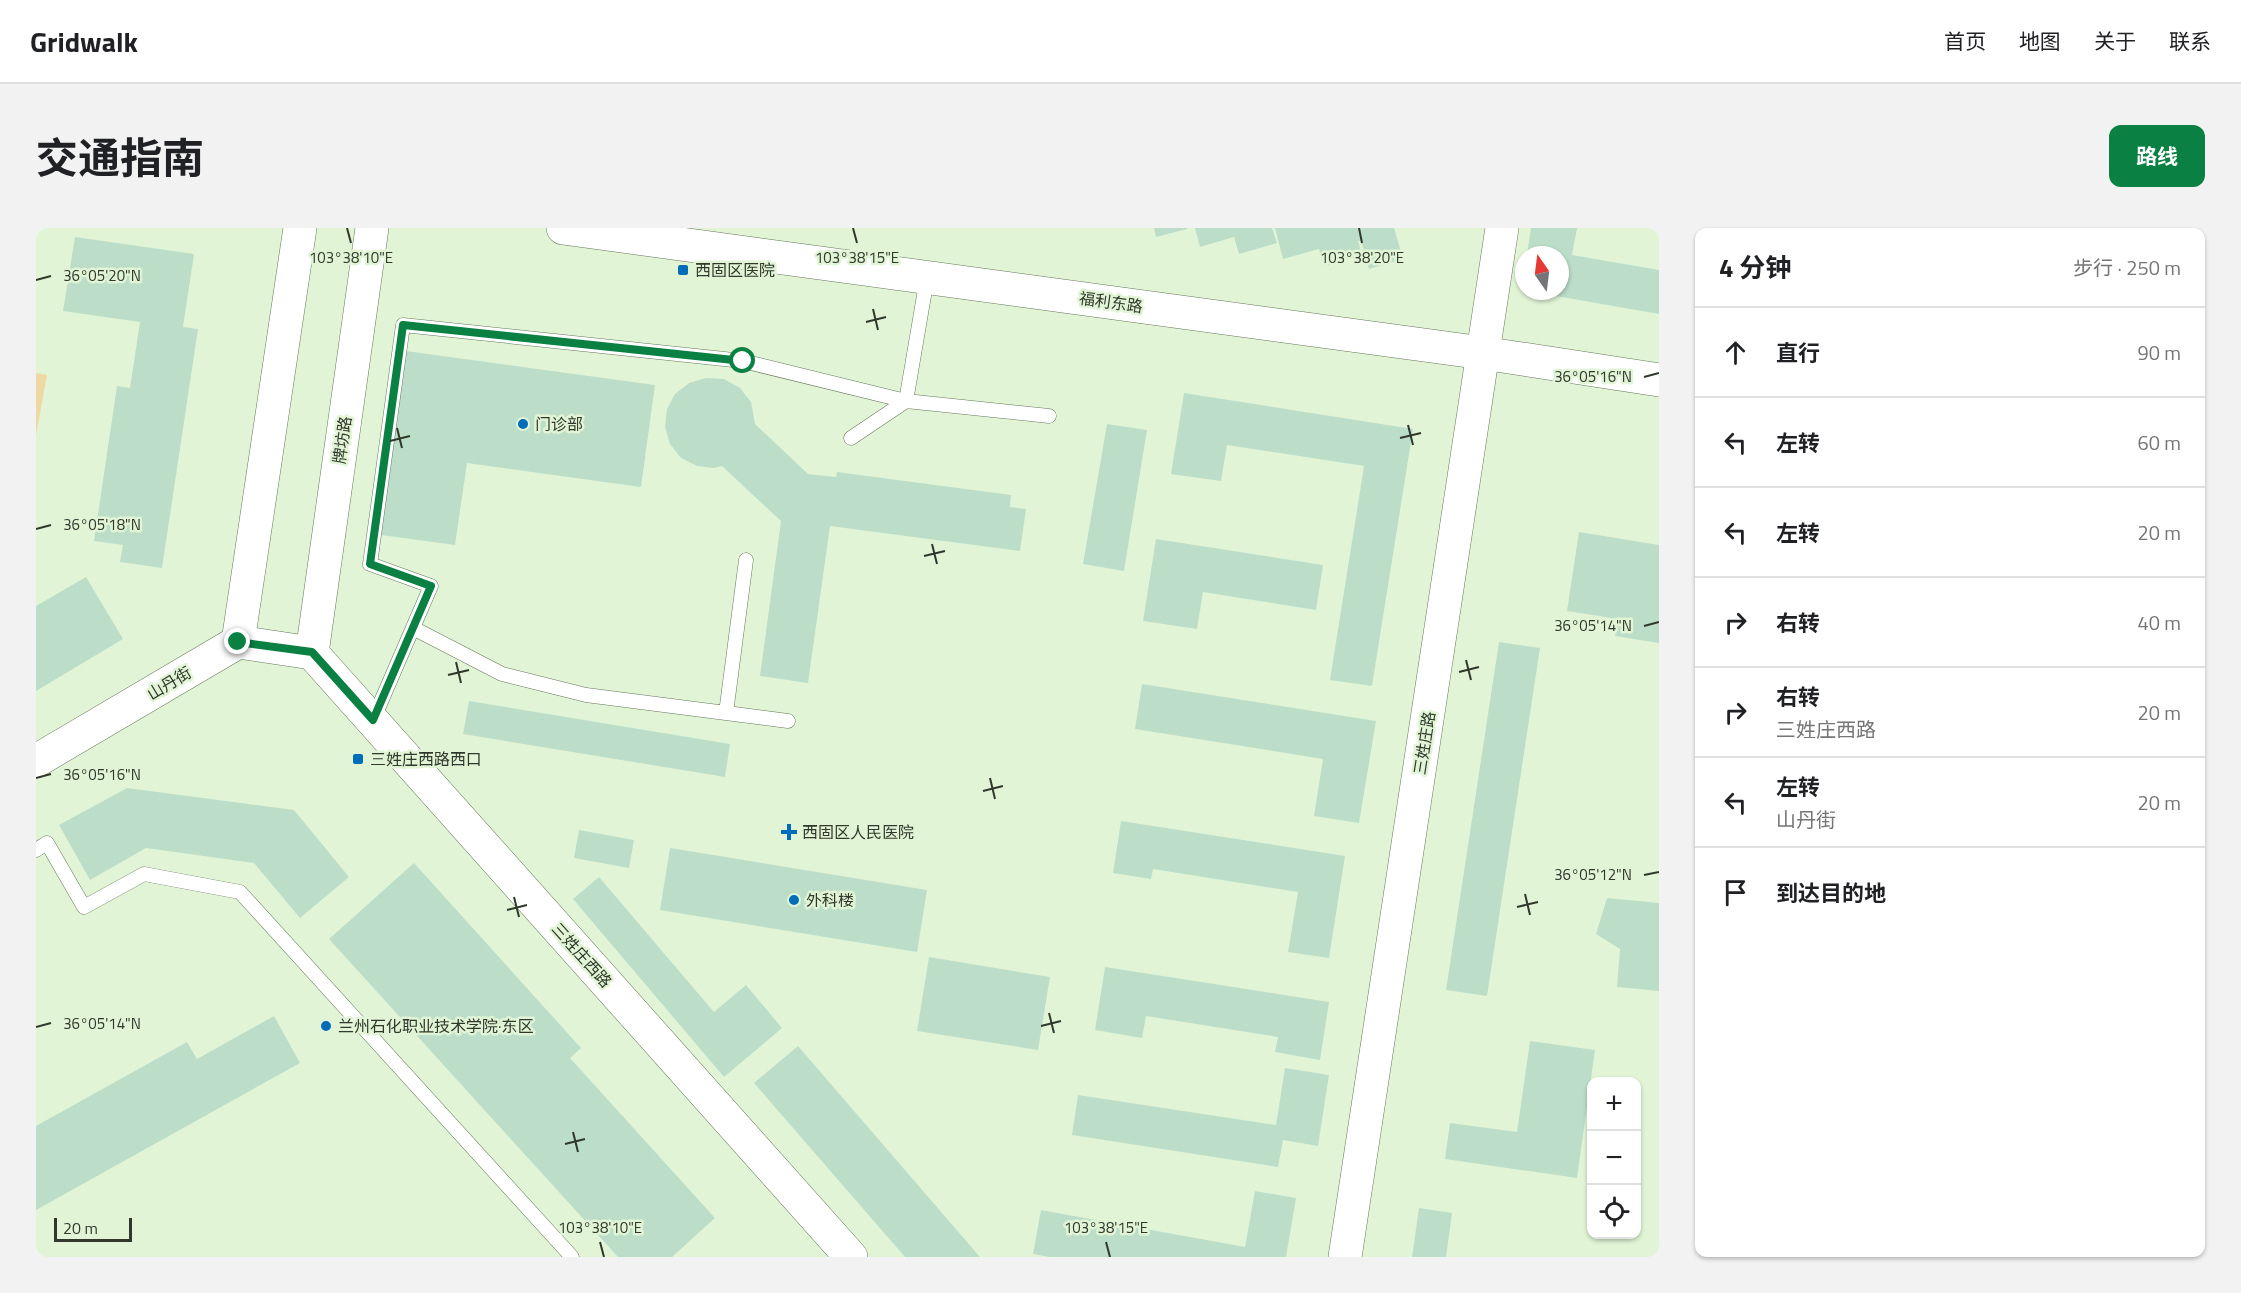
<!DOCTYPE html>
<html lang="zh">
<meta charset="utf-8">
<style>
:root{--surface:#fff;--page:#f2f2f2;--text:#202124;--muted:#757577;--line:#e0e0e0;--accent:#0b8043}
body{margin:0;font-family:"Titillium Web","Noto Sans SC",sans-serif;background:var(--page);color:var(--text)}
.controls{position:absolute;right:18px;bottom:18px;display:grid;overflow:hidden;border-radius:12px;box-shadow:0 2px 4px #0004}
.controls button{width:54px;height:54px;display:grid;place-items:center;padding:0;border:0;border-bottom:2px solid var(--line);background:var(--surface);color:var(--text);font:30px sans-serif}
.compass{position:absolute;left:1479px;top:18px;width:54px;height:54px;border-radius:50%;background:var(--surface);box-shadow:0 2px 4px #0004;rotate:346deg}
.scale{position:absolute;left:18px;bottom:15px;width:78px;box-sizing:border-box;padding-left:6px;border:3px solid #30382c;border-top:0;font-size:16px;line-height:21px;white-space:nowrap;color:#30382c;-webkit-text-stroke:4px #e1f5d6;paint-order:stroke}
.stop{position:absolute;width:18px;height:18px;margin:-14px;border:4px solid #0b8043;border-radius:50%;background:#fff}
.stop.end{background:#0b8043;border-color:#fff;box-shadow:0 2px 6px #0008}
.list{margin:0;padding:0;list-style:none}
h2{display:flex;justify-content:space-between;align-items:center;height:78px;margin:0;padding:0 24px;font-size:26px}
h2 small{font-size:20px;font-weight:400;color:var(--muted)}
.list li{display:grid;grid-template-columns:39px 1fr auto;gap:18px;align-items:center;box-sizing:border-box;height:90px;padding:0 24px;border-top:2px solid var(--line)}
.list b{display:block;font-size:22px;white-space:nowrap}
.list p{margin:0;font-size:20px;white-space:nowrap;color:var(--muted)}
.list em{font-size:20px;font-style:normal;color:var(--muted)}
.icon{flex:none;width:33px;height:33px;fill:none;stroke:currentColor;stroke-width:2;stroke-linecap:round;stroke-linejoin:round}
.map{position:relative;flex:none;width:1623px;height:1029px;overflow:hidden;border-radius:12px}
header{display:flex;align-items:center;gap:36px;box-sizing:border-box;height:84px;padding:0 30px;background:var(--surface);border-bottom:2px solid var(--line)}
header strong{font-size:28px}
nav{display:flex;gap:33px;margin-inline-start:auto;font-size:21px}
.intro{display:flex;align-items:center;justify-content:space-between;box-sizing:border-box;height:144px;padding:0 36px}
h1{margin:0;font-size:42px}
.button{padding:15px 27px;border-radius:12px;background:var(--accent);color:#fff;font-size:21px;font-weight:700}
main{display:flex;gap:36px;padding:0 36px}
aside{flex:1;background:var(--surface);border-radius:12px;box-shadow:0 2px 4px #0004}
.map>svg:first-child{display:block}
.green{fill:#eed9a5}
.building{fill:#bcdec9}
.lines{fill:none;stroke-linecap:round;stroke-linejoin:round}
.service-casing{stroke:#66775c;stroke-width:15}
.tertiary-casing{stroke:#66775c;stroke-width:34}
.secondary-casing{stroke:#66775c;stroke-width:34}
.service{stroke:#fff;stroke-width:14}
.tertiary{stroke:#fff;stroke-width:33}
.secondary{stroke:#fff;stroke-width:33}
.route{stroke:#0b8043;stroke-width:8}
.ticks{fill:none;stroke:#30382c;stroke-width:2}
.poi-dot{fill:#016db8;stroke:#e1f5d6;stroke-width:2}
.labels{text-anchor:middle;dominant-baseline:central;stroke-width:5;stroke-linejoin:round;paint-order:stroke}
.poi-label{font-size:16px;fill:#30382c;stroke:#e1f5d6;text-anchor:start}
.street-label{font-size:16px;fill:#30382c;stroke:#e1f5d6}
.ticks-label{font-size:15px;text-anchor:middle;fill:#30382c;stroke:#e1f5d6;stroke-width:5;stroke-linejoin:round;paint-order:stroke}
</style>
<header>
<strong>Gridwalk</strong>
<nav><a>首页</a><a>地图</a><a>关于</a><a>联系</a></nav>
</header>
<div class="intro"><h1>交通指南</h1><a class="button">路线</a></div>
<main>
<div class="map">
<svg width="1623" height="1029" viewBox="0 0 1623 1029">
<rect width="100%" height="100%" fill="#e1f5d6"/>
<path class="green" d="M0,145L11,147L0,207Z"/>
<path class="building" d="M1118,0H1151V1L1120,9Z
M1159,0H1236L1241,15L1203,26L1198,9L1164,19Z
M1239,0H1358L1367,31L1333,41L1325,13H1322L1326,27L1288,38L1283,21L1247,31Z
M1495,0H1541L1536,27L1623,42V86L1520,68V63H1524L1526,32L1524,27L1491,26Z
M39,9L158,26L147,99L162,101L126,340L84,334L87,317L58,313L81,158L94,160L104,94L27,83Z
M370,123L619,157L605,259L431,235L419,317L345,307Z
M670,150L688,151L704,160L715,174L719,196L772,246L800,249L801,244L975,267L974,279L990,281L984,323L794,298L772,455L724,448L745,293L686,238L678,240L661,238L645,230L634,216L629,199L631,181L639,166L653,155Z
M1148,165L1377,201L1336,458L1294,452L1328,238L1191,217L1185,253L1135,246Z
M1071,196L1111,202L1088,343L1047,336Z
M1543,304L1623,317V415L1579,408L1582,391L1531,383Z
M1120,311L1287,337L1280,382L1167,364L1161,401L1107,393Z
M50,349L87,411L0,463V378Z
M1463,414L1504,420L1451,768L1410,762Z
M1106,456L1340,493L1323,595L1278,588L1287,531L1099,501Z
M433,473L694,516L689,549L427,506Z
M91,560L258,582L313,649L264,690L218,635L110,620L54,652L23,597Z
M1085,593L1309,628L1293,730L1252,724L1262,664L1117,641L1115,651L1077,645Z
M543,602L598,612L593,640L538,630Z
M634,620L891,662L881,724L624,682Z
M378,635L545,820L534,830L679,990L636,1029H582L293,711Z
M563,649L678,784L710,757L746,800L688,849L537,671Z
M1571,670L1623,675V763L1581,759L1584,721L1560,706Z
M893,729L1014,749L1002,822L881,803Z
M1069,739L1293,774L1284,832L1239,824L1242,809L1110,788L1106,810L1059,802Z
M238,788L264,835L0,982V898L151,814L161,831Z
M1494,813L1559,822L1541,950L1409,931L1414,895L1481,904Z
M762,818L944,1029H869L718,855Z
M1249,840L1293,847L1282,918L1247,912L1242,939L1036,907L1042,867L1240,897Z
M1219,963L1260,970L1250,1029H1014L997,1026L1005,982L1209,1019Z
M1383,980L1416,985L1410,1029H1376Z"/>
<g class="lines">
<defs>
<path id="service" d="M815,210L870,173L891,50
M377,400L466,446L550,467L752,493
M690,485L710,332
M337,492L395,358L334,336L367,97L707,133L870,173L1013,188
M0,622L11,615L48,679L108,646L204,664L536,1029"/>
<path id="tertiary" d="M0,533L202,414L276,425L815,1029
M1309,1029L1466,0"/>
<path id="secondary" d="M527,0L1447,125L1623,152
M202,414L264,0
M276,425L336,0"/>
</defs>
<use href="#service" class="service-casing"/>
<use href="#tertiary" class="tertiary-casing"/>
<use href="#secondary" class="secondary-casing"/>
<use href="#service" class="service"/>
<use href="#tertiary" class="tertiary"/>
<use href="#secondary" class="secondary"/>
</g>
<g class="lines">
<path class="route" d="M202,414L276,424L337,492L395,358L334,336L367,97L707,133"/>
</g>
<path class="ticks" d="M311,0L315,15M817,0L821,15M1323,0L1326,15M0,52L15,48M837,81L842,102M830,94L850,89M1608,149L1623,145M1372,197L1377,217M361,200L366,220M1364,210L1385,205M354,213L374,208M0,301L15,297M896,316L901,336M888,328L909,323M1608,398L1623,394M1430,432L1435,452M420,434L425,455M1423,444L1443,439M412,447L433,442M0,550L15,546M954,550L959,571M947,563L967,558M1608,647L1623,644M1489,666L1494,687M478,669L483,689M1481,679L1502,674M471,682L491,677M1013,785L1018,805M1005,798L1025,793M0,799L15,795M537,904L542,924M529,916L549,911M564,1014L568,1029M1070,1014L1074,1029"/>
<g class="poi-dot">
<rect x="641" y="36" width="12" height="12" rx="3"/>
<circle cx="487" cy="196" r="6"/>
<rect x="316" y="525" width="12" height="12" rx="3"/>
<path d="M750 595h6v6h6v6h-6v6h-6v-6h-6v-6h6z"/>
<circle cx="758" cy="672" r="6"/>
<circle cx="290" cy="798" r="6"/>
</g>
<g class="labels">
<g class="poi-label">
<text x="659" y="42">西固区医院</text>
<text x="499" y="196">门诊部</text>
<text x="334" y="531">三姓庄西路西口</text>
<text x="766" y="604">西固区人民医院</text>
<text x="770" y="672">外科楼</text>
<text x="302" y="798">兰州石化职业技术学院·东区</text>
</g>
<g class="street-label">
<text transform="translate(1075 74) rotate(8)">福利东路</text>
<text transform="translate(306 212) rotate(-82)">牌坊路</text>
<text transform="translate(133 455) rotate(-31)">山丹街</text>
<text transform="translate(1388 515) rotate(-81)">三姓庄路</text>
<text transform="translate(546 727) rotate(48)">三姓庄西路</text>
</g>
</g>
<g class="ticks-label">
<text x="315" y="35">103°38'10"E</text>
<text x="821" y="35">103°38'15"E</text>
<text x="1326" y="35">103°38'20"E</text>
<text x="66" y="53">36°05'20"N</text>
<text x="1557" y="154">36°05'16"N</text>
<text x="66" y="302">36°05'18"N</text>
<text x="1557" y="403">36°05'14"N</text>
<text x="66" y="552">36°05'16"N</text>
<text x="1557" y="652">36°05'12"N</text>
<text x="66" y="801">36°05'14"N</text>
<text x="564" y="1005">103°38'10"E</text>
<text x="1070" y="1005">103°38'15"E</text>
</g>
</svg>
<div class="controls">
<button>+</button>
<button>−</button>
<button><svg class="icon" aria-label="locate" viewBox="0 0 24 24"><circle cx="12" cy="12" r="6"/><path d="M12 2v4M12 18v4M2 12h4M18 12h4"/></svg></button>
</div>
<svg class="compass" viewBox="-18 -18 36 36"><path d="M0-13l5 13h-10z" fill="#e53935"/><path d="M0 13l5-13h-10z" fill="#757577"/></svg>
<div class="scale">20 m</div>
<div class="stop" style="left:707px;top:133px"></div>
<div class="stop end" style="left:202px;top:414px"></div>
</div>
<aside>
<h2>4 分钟<small>步行 · 250 m</small></h2>
<ul class="list">
<li><svg class="icon" aria-label="ahead" viewBox="0 0 24 24"><path d="M12 20V5M6 11l6-6 6 6"/></svg><div><b>直行</b></div><em>90 m</em></li>
<li><svg class="icon" aria-label="left" viewBox="0 0 24 24"><path d="M17 20v-9H6M10 6l-5 5 5 5"/></svg><div><b>左转</b></div><em>60 m</em></li>
<li><svg class="icon" aria-label="left" viewBox="0 0 24 24"><path d="M17 20v-9H6M10 6l-5 5 5 5"/></svg><div><b>左转</b></div><em>20 m</em></li>
<li><svg class="icon" aria-label="right" viewBox="0 0 24 24"><path d="M7 20v-9h11M14 6l5 5-5 5"/></svg><div><b>右转</b></div><em>40 m</em></li>
<li><svg class="icon" aria-label="right" viewBox="0 0 24 24"><path d="M7 20v-9h11M14 6l5 5-5 5"/></svg><div><b>右转</b><p>三姓庄西路</p></div><em>20 m</em></li>
<li><svg class="icon" aria-label="left" viewBox="0 0 24 24"><path d="M17 20v-9H6M10 6l-5 5 5 5"/></svg><div><b>左转</b><p>山丹街</p></div><em>20 m</em></li>
<li><svg class="icon" aria-label="arrive" viewBox="0 0 24 24"><path d="M6 21V4h12l-3 4 3 4H6"/></svg><div><b>到达目的地</b></div></li>
</ul>
</aside>
</main>
